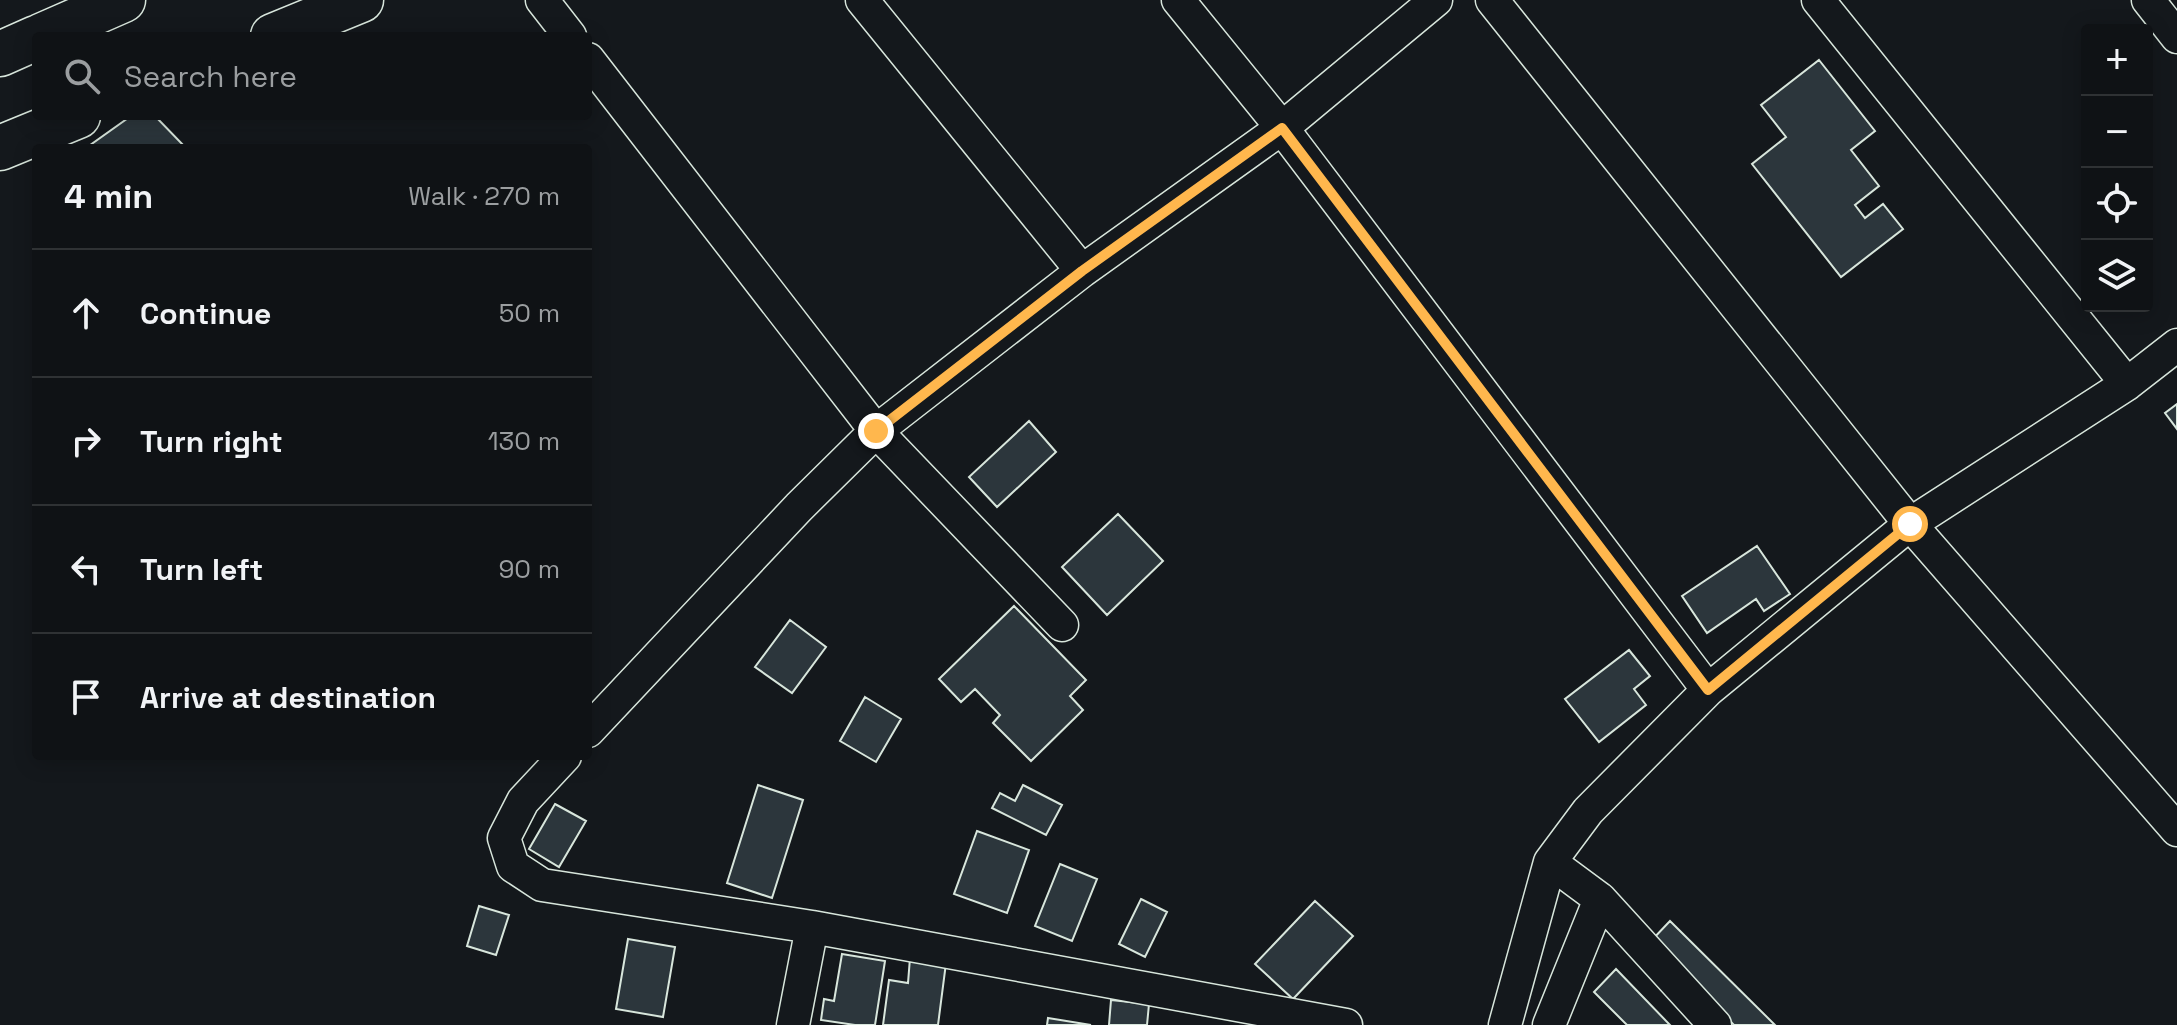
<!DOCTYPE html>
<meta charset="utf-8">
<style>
:root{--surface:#0f1215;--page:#1d2022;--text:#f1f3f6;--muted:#9b9ea0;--line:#2f3234}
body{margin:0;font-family:"Space Grotesk",sans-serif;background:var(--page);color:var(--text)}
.controls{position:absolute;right:24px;top:24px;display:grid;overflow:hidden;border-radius:8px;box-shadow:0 4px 20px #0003}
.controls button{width:72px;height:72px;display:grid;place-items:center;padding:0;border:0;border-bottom:2px solid var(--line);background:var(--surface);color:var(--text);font:40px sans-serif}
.stop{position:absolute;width:24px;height:24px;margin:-18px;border:6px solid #ffb74d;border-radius:50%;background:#fff}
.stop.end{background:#ffb74d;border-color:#fff;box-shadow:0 2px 8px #0008}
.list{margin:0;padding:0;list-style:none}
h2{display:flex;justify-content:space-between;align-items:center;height:104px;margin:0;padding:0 32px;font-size:34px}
h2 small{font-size:26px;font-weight:400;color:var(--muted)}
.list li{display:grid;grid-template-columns:52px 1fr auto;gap:24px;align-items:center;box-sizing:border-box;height:128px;padding:0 32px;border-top:2px solid var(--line)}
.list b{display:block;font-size:30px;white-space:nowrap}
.list em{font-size:26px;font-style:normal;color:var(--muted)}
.icon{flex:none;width:44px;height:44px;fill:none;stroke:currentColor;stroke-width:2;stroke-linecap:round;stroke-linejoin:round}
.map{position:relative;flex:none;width:2177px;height:1025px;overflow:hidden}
.search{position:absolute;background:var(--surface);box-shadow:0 4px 20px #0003;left:32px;top:32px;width:560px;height:88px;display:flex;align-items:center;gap:20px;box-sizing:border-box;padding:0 28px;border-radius:8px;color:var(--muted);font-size:30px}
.panel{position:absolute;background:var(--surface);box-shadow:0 4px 20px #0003;left:32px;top:144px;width:560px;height:616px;border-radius:8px}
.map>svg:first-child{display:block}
.building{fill:#2c363c;stroke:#d8e6dc;stroke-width:2}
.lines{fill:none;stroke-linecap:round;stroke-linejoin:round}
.street-casing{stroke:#d8e6dc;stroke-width:35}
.highway-casing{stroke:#d8e6dc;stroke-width:47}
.street{stroke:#14181c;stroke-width:32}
.highway{stroke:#14181c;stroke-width:44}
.route{stroke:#ffb74d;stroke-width:10}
</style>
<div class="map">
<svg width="2177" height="1025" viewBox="0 0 2177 1025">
<rect width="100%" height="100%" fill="#14181c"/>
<path class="building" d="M1819,60L1875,131L1851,150L1879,186L1855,205L1865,218L1883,204L1903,229L1841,277L1752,164L1786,137L1761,105Z
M131,116H155L186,148H86Z
M2177,404V429L2165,413Z
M1029,421L1056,452L997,507L969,477Z
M1118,514L1163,561L1107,615L1062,567Z
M1757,546L1790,594L1764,611L1756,599L1707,633L1682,596Z
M1014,606L1086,680L1070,696L1083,710L1031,761L993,723L1000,715L975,689L961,702L939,679Z
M790,620L826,647L792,693L755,667Z
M1629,650L1650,676L1634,689L1646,705L1599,742L1565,699Z
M865,697L901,719L876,762L840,741Z
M758,785L803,800L772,898L727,883Z
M1023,785L1062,805L1046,835L992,808L1000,793L1015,801Z
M555,804L586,821L559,867L529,849Z
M977,831L1029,850L1007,913L954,894Z
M1060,864L1097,879L1072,941L1035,926Z
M1141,899L1167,912L1145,957L1119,944Z
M1315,901L1353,936L1293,999L1255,964Z
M479,906L509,915L496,955L467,946Z
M1670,921L1775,1025H1734L1650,942Z
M628,939L675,947L663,1017L616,1009Z
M842,954L885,961L875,1025H855L821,1020L824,999L834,1001Z
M910,958L946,963L938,1025H883L889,980L908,983Z
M1616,969L1670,1025H1627L1594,992Z
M1111,1000L1149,1004L1147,1025H1109Z
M1048,1018L1091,1025H1047Z"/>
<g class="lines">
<defs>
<path id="street" d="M542,0L570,36
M862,0L1082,271
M1178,0L1282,128L1708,690
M1492,0L1910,524L2177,830
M1818,0L2127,384
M2148,0L2177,37
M588,59L876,431L1062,625
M588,731L799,507L876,431L1082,271L1282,128L1436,0
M565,756L523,801L504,838L513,866L542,885L812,927L1346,1025
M1600,899L1715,1025
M793,1025L812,927
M1505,1025L1550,862L1588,811L1708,690L1910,524L2127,384L2177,345
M1549,1025L1600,899L1550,862"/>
<path id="highway" d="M41,36L123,0
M273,36L361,0
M0,54L36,38
M0,148L78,116"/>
</defs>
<use href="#street" class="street-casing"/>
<use href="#highway" class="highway-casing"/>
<use href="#street" class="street"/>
<use href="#highway" class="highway"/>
</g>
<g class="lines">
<path class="route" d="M876,431L1082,271L1282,128L1708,690L1910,524"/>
</g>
</svg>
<div class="controls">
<button>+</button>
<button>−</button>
<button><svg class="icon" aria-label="locate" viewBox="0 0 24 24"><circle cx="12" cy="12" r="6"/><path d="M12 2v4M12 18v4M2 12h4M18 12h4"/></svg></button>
<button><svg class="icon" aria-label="layers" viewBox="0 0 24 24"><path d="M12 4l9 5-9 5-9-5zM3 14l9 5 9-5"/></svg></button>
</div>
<div class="stop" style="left:1910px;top:524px"></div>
<div class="stop end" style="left:876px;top:431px"></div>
<div class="search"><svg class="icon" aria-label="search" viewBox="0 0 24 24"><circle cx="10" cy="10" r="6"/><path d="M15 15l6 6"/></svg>Search here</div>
<section class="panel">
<h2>4 min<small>Walk · 270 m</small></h2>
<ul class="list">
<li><svg class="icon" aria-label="ahead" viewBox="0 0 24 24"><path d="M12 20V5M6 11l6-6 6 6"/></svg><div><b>Continue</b></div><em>50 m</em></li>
<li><svg class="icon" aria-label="right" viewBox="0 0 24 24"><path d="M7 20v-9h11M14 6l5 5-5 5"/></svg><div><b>Turn right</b></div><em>130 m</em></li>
<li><svg class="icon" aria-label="left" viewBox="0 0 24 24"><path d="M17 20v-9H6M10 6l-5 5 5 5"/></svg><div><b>Turn left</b></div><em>90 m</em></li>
<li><svg class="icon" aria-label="arrive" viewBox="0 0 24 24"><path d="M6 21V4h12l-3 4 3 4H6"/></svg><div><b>Arrive at destination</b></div></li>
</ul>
</section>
</div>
